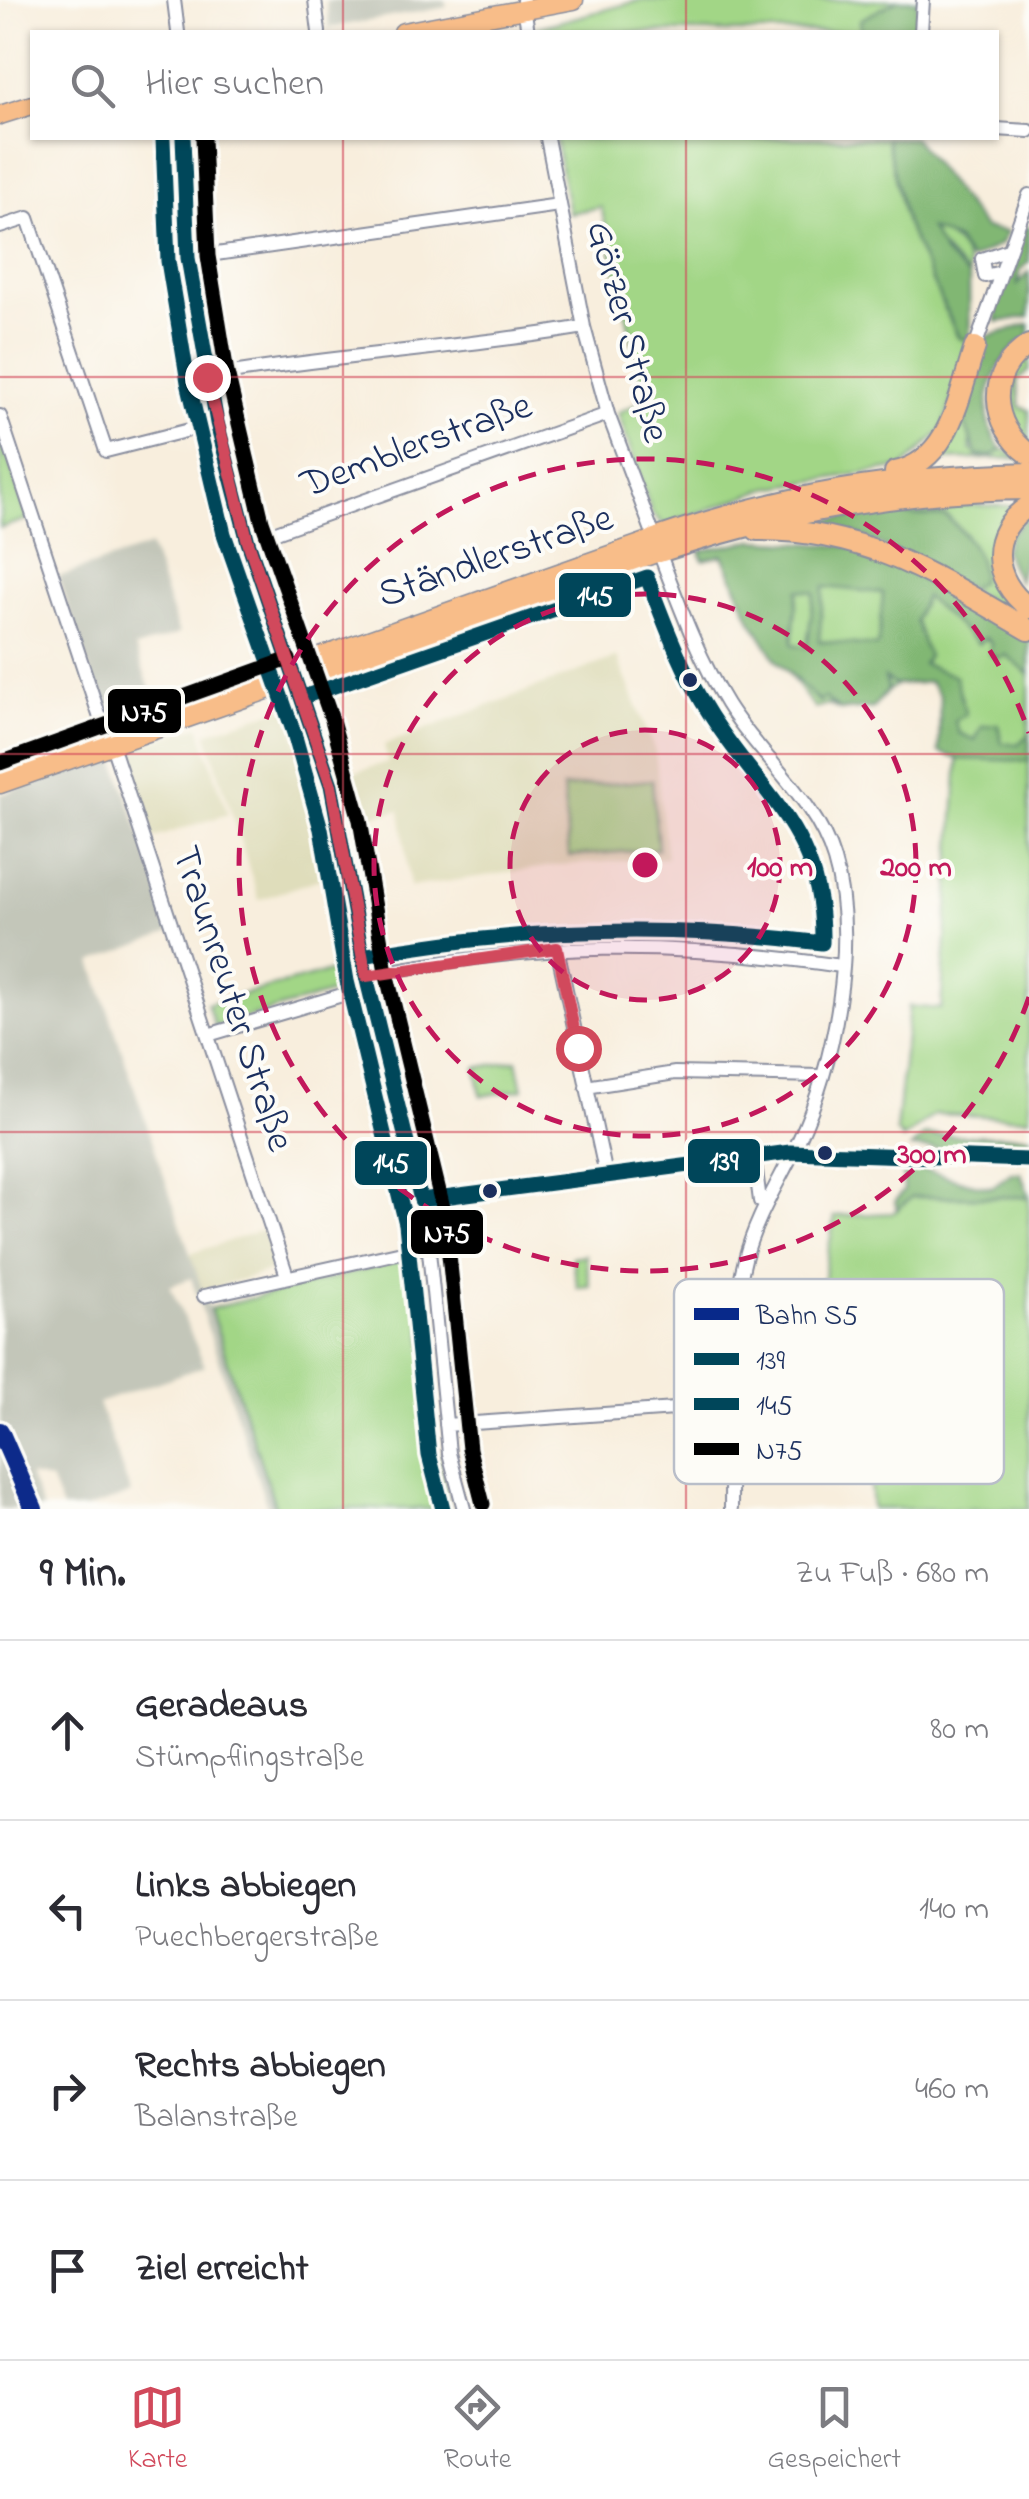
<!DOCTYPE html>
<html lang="de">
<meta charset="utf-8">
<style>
:root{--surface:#fff;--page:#f2f2f3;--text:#2b2b33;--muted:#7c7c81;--line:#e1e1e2;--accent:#d1495b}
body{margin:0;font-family:"Indie Flower",sans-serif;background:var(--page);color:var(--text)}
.stop{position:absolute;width:30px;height:30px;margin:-22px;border:8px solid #d1495b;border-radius:50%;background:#fff}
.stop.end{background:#d1495b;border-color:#fff;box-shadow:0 2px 10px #0008}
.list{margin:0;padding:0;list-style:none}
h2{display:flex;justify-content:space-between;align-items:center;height:130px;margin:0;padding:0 40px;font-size:42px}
h2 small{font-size:32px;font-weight:400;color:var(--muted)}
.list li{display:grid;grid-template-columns:65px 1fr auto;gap:30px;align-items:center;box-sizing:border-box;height:180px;padding:0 40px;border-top:2px solid var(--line)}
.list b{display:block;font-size:38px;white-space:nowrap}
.list p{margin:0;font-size:32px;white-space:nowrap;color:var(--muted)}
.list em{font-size:32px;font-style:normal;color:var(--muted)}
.icon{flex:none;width:55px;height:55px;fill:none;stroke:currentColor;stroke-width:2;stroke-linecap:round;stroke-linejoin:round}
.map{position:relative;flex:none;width:1029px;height:1509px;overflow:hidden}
.search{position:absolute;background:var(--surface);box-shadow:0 2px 8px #0004;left:30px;right:30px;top:30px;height:110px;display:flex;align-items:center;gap:25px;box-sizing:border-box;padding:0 35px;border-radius:0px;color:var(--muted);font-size:38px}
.sheet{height:850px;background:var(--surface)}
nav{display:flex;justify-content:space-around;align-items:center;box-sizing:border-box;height:140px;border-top:2px solid var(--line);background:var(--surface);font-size:28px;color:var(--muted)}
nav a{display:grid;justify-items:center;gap:5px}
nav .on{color:var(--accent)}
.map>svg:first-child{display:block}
.built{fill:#dfddbb}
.industrial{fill:#c3c6b9}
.green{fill:#a2d686;stroke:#5e8272;stroke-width:2.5}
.forest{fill:#81b773;stroke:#4e7368;stroke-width:2.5;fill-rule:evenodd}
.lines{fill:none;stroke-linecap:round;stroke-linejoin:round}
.minor-casing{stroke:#8a8e9e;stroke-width:16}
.major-casing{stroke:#8a8e9e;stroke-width:21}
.highway-casing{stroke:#8a8e9e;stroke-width:24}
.minor{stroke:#fff;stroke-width:12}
.major{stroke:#f8bd89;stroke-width:18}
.highway{stroke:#f8bd89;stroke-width:20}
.bus-1-casing{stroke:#fdfcf7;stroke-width:22}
.bus-2-casing{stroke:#fdfcf7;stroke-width:22}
.bus-3-casing{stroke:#fdfcf7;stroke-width:22}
.bus-1{stroke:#00465a;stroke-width:15}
.bus-2{stroke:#00465a;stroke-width:15}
.bus-3{stroke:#000;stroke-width:15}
.rail-1-casing{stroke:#fdfcf7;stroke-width:25}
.rail-1{stroke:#08298a;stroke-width:18}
.route{stroke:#d1495b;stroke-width:12}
.grid{fill:none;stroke:#d1495b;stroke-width:2.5;stroke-opacity:0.55}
.ring{fill:none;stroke:#c2185b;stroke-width:5;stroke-dasharray:18 12}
.bus-dot{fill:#1b2f5e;stroke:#fdfcf7;stroke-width:4}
.labels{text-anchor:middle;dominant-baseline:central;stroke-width:8;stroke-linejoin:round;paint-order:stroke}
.street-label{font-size:40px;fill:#1b2f5e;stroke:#fdfcf7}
.key{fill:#fdfcf7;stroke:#b9bec9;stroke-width:2.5}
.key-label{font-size:28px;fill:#1b2f5e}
.centre{fill:#c2185b;stroke:#fdfcf7;stroke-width:5}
.ring-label{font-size:30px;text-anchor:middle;font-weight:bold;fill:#c2185b;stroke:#fdfcf7;stroke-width:8;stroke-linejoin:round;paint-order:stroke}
.line-badge{stroke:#fdfcf7;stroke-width:4}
.badge-label{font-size:28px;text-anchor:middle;font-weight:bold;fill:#fff}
</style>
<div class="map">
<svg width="1029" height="1509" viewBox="0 0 1029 1509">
<rect width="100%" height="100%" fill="#fdfcf7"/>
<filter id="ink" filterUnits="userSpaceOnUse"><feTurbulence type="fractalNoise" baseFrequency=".01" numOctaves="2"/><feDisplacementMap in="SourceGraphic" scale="20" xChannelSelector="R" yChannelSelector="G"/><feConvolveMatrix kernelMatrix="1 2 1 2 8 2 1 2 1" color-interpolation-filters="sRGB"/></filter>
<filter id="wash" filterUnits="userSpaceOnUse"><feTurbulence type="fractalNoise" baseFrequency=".0048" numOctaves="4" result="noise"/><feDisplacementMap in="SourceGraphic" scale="40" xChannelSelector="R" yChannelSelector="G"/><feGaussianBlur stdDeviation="2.25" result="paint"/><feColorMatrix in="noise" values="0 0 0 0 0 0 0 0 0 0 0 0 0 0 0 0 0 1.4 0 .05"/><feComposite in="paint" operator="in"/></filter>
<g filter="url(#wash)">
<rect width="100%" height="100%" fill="#f8eedd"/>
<path class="built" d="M617,657L655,751L667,858L560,865L410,887L400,810L360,818L348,774L388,762L384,745Z
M287,707L316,806L328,876L259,900L206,733Z
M199,726L228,814L151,839L125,751Z
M265,1229L277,1269L202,1291L190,1254Z"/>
<path class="industrial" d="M326,0H445L447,7L329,28Z
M150,546L179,634L135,648L152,694L106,709L102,707L58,577Z
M113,753L172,932L92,962L276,1509H268L191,1278L170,1286L205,1366L98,1403L131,1494L85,1509H62L50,1480L29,1476L43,1509H0V795Z"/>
<path class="green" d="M641,0H898L860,20L862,32H537L536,28Z
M555,138H886L906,224L958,338L971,341L942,430L903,467L768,488L665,525L652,514L618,413L646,399L601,207L569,213Z
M933,227C955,240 969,251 969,276L932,239Z
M1029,351V371L1017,381L1020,407L1029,410V445L1013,431L1004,386Z
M961,413L969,427L971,450L993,456L1002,449L1019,458L936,460Z
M3,441L28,519L0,528V442Z
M955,505L1014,506C985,557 977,579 1029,617V624L969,589L966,535L947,516L907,515L902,509Z
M754,540L831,545L1029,646V1118L935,1114L903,1139L896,1131L909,1006L941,1009L958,759L939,752L940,695L930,682C896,687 899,675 873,708L840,710L827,704L815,708C776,660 747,613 723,555L703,560L700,551Z
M652,780L658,849L569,856L563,788Z
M343,968L346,989L215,1027L207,1004Z
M517,1060L523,1089L481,1096L476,1068Z
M911,1197H1029V1509H872L863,1377L815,1376L825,1267L835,1216L893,1213Z
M585,1255L590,1286L578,1288L572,1257Z
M414,1257L433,1431L449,1509H276L210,1309Z"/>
<path class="forest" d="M898,0H918V32H862L860,20Z
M886,138H914L984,228L1007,232L1001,244L970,260L957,241L930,229L945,255L969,276L970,340L959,338L906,224Z
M1022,225L1029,228V262L1020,270L1018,284L1029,272V317L997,322L995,296Z
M1029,324V337C992,357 972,415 1002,449L993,456H977L961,413L983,338Z
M902,509L907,515L946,516C964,533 986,555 980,582L969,589L862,536L808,523Z
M1029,514V541L1018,581L1004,550L1009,536Z
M754,540L859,547L1029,636V675L1006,655L998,659L989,653L992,644L986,638L978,644L925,597L915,620L928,656L923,664L955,676L966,714L955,721L959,733L975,740L982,726L998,724L1002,743L1018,744L1029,734V761L958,759L939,752L940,696L930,682L895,685L885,678L888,689L873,708L840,710L825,698L819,702L776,660L751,620L723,555L703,560L700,551ZM824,587L883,593L878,646L819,641ZM798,590L814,592L807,647L792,644Z
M925,1135L1029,1136V1153L911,1148Z
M914,1168C942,1172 964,1185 992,1187L1011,1173H1021L1029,1197H912L897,1210L895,1202L904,1190L903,1172Z"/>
</g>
<g filter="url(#ink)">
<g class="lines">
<defs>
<path id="minor" d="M174,0L178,32
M315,0L319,32
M523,0L528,32
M921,32L923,0
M996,129L1029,131
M183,138L188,258L207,377L243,527L313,727L341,825L366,976L426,1221L449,1453L464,1509
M547,138L584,327L608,414L655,539
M0,227L28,218L106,451L217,423
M188,258L559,205
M1001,272L985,276L982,259L1008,250
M975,347L1029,195
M207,377C332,355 459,349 584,327
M0,416L104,730
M248,542L608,414
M659,552C679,604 698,657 727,704C760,757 816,799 834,860C859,942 834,1066 798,1142C780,1181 756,1216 745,1259C725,1339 732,1427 731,1509
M111,742L287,1276
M557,948L606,1175
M366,976C533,941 674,942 841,966
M208,1035L369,987
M586,1087L675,1073L821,1076
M754,1155L760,1201L765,1203
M421,1200L790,1152L1029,1160
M204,1296L429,1246
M446,1425L732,1405"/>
<path id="major" d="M403,32L574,0
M0,115L32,105
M0,770L655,539
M0,784L659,552"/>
<path id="highway" d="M1029,345C985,372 990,425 1029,454
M895,472C951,461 959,394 975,347
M1029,506C987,532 991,580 1029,608
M757,530C866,529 938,577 1029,630
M655,539C785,494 891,477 1029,473
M659,552C781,512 901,490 1029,489"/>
</defs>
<use href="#minor" class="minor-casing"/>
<use href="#major" class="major-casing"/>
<use href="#highway" class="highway-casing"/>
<use href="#minor" class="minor"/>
<use href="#major" class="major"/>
<use href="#highway" class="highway"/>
<defs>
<path id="bus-1" d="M183,138L188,258L217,423L248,542L331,785L366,976L421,1200
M421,1200L790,1152L1029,1160"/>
<path id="bus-2" d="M163,139L168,261L188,382L224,534L294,733L321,829L347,981L406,1224L429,1455L443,1509
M303,697L647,577C665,625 683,673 711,716C765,799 824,834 822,943C666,923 516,928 362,956"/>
<path id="bus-3" d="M203,138L208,256L227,373L262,521L332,720L360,820L386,972L445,1216L469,1449L483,1504
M0,763L289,659"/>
</defs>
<use href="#bus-1" class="bus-1-casing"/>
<use href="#bus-2" class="bus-2-casing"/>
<use href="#bus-3" class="bus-3-casing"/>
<use href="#bus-1" class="bus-1"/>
<use href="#bus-2" class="bus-2"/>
<use href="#bus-3" class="bus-3"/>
<defs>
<path id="rail-1" d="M0,1431L34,1509"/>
</defs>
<use href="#rail-1" class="rail-1-casing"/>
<use href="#rail-1" class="rail-1"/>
</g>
</g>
<g class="lines" filter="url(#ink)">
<path class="route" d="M207,377L248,542L331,785L366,976L557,948L578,1048"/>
</g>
<path class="grid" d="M343,0V32M686,0V32M343,138V1509M686,138V1509M0,377H1029M0,754H1029M0,1132H1029"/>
<circle cx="645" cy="865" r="135" fill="#c2185b" fill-opacity=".12"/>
<g class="ring">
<circle cx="645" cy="865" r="135"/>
<circle cx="645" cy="865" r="271"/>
<path d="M1029 997A406 406 0 1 1 1029 733"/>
</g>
<g class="bus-dot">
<circle cx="690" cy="680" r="9"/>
<circle cx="825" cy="1153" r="9"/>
<circle cx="490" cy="1191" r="9"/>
</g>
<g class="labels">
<g class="street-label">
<text transform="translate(626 332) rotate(75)">Görzer Straße</text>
<text transform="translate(417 447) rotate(-20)">Demblerstraße</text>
<text transform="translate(496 558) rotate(-19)">Ständlerstraße</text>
<text transform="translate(231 999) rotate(72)">Traunreuter Straße</text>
</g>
</g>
<rect x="674" y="1279" width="330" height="205" rx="15" class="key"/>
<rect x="694" y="1308" width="45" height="12" fill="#08298a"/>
<rect x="694" y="1353" width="45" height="12" fill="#00465a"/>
<rect x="694" y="1398" width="45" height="12" fill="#00465a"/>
<rect x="694" y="1443" width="45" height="12" fill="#000"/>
<g class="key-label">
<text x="756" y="1324">Bahn S5</text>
<text x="756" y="1369">139</text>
<text x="756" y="1414">145</text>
<text x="756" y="1459">N75</text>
</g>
<circle cx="645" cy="865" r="15" class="centre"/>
<g class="ring-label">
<text x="780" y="876">100 m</text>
<text x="916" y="876">200 m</text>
<text x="932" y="1163">300 m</text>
</g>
<g class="line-badge">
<rect x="557" y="571" width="76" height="48" rx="10" fill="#00465a"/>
<rect x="106" y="687" width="77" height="48" rx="10" fill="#000"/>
<rect x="686" y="1137" width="76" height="48" rx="10" fill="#00465a"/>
<rect x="353" y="1139" width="76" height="48" rx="10" fill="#00465a"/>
<rect x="409" y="1208" width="76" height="48" rx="10" fill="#000"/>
</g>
<g class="badge-label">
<text x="595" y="605">145</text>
<text x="144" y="721">N75</text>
<text x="724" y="1170">139</text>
<text x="391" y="1172">145</text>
<text x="447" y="1242">N75</text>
</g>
</svg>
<div class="stop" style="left:578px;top:1048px"></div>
<div class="stop end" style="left:207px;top:377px"></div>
<div class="search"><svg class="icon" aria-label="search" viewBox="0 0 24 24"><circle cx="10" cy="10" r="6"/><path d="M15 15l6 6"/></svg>Hier suchen</div>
</div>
<section class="sheet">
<h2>9 Min.<small>Zu Fuß · 680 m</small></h2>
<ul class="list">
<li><svg class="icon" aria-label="ahead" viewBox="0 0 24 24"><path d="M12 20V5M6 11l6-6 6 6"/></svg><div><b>Geradeaus</b><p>Stümpflingstraße</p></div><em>80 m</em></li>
<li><svg class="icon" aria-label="left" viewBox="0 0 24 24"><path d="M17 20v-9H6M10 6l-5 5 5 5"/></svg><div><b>Links abbiegen</b><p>Puechbergerstraße</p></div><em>140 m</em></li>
<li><svg class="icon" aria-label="right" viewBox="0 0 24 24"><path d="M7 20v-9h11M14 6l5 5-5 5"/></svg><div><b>Rechts abbiegen</b><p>Balanstraße</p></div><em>460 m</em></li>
<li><svg class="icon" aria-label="arrive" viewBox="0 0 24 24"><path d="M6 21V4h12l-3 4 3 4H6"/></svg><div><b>Ziel erreicht</b></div></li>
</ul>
</section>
<nav>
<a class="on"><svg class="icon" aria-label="map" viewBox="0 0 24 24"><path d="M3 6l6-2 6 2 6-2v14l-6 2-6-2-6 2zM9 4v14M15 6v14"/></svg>Karte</a>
<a><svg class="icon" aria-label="directions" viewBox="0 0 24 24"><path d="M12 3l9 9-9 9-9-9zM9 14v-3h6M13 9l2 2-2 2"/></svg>Route</a>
<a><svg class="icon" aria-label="saved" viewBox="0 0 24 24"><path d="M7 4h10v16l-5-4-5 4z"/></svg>Gespeichert</a>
</nav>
